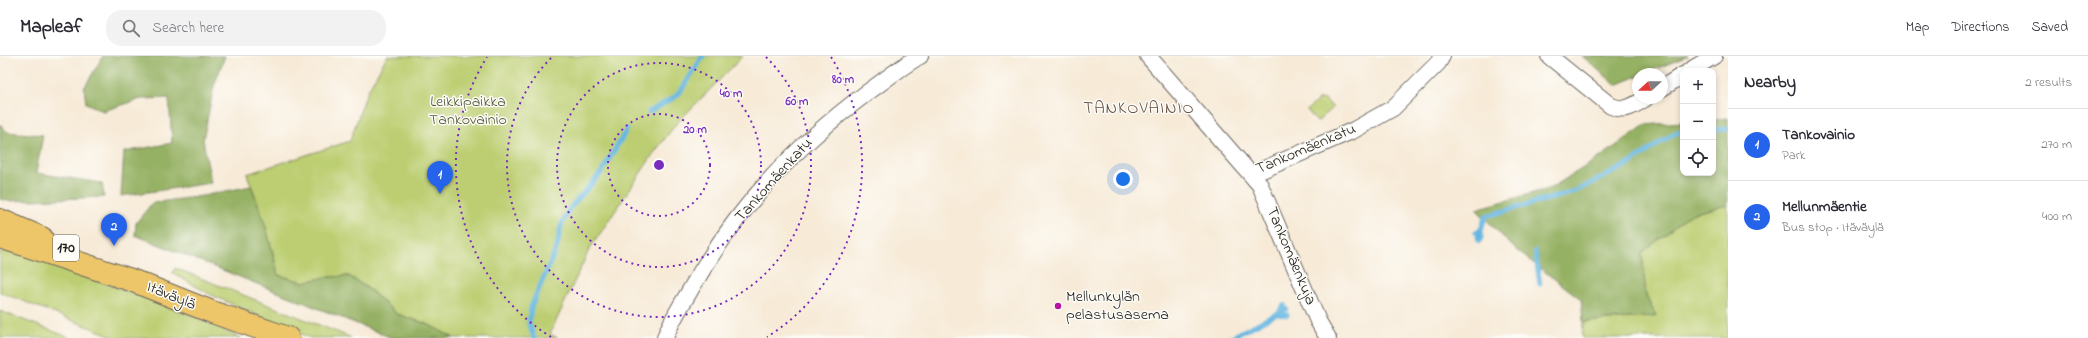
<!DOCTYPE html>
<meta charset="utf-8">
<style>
:root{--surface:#fff;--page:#f2f2f3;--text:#2b2b33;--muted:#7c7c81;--line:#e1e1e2;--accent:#2563eb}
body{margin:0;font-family:"Indie Flower",sans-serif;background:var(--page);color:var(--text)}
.controls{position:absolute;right:12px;top:12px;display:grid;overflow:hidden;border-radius:8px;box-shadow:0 2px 6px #0003}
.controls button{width:36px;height:36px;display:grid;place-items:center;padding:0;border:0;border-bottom:1px solid var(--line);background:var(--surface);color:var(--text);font:20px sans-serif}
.compass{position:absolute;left:1632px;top:12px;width:36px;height:36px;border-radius:50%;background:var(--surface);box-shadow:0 2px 6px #0003;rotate:249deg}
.you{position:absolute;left:1123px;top:123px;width:14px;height:14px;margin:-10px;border:3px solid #fff;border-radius:50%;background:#1a73e8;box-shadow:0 0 0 6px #1a73e833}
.badge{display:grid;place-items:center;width:26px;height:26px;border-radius:50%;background:var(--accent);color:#fff;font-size:13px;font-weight:700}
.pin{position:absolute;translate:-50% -33px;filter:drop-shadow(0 1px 2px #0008)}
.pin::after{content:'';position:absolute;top:21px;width:14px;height:12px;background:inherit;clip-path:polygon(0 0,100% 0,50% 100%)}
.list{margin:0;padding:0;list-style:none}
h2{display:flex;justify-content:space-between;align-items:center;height:52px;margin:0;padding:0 16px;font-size:17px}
h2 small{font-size:13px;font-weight:400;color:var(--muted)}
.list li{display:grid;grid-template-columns:26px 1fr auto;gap:12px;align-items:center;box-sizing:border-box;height:72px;padding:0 16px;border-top:1px solid var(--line)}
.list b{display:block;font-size:15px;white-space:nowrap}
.list p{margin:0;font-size:13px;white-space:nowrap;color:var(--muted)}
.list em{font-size:13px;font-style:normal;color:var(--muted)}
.icon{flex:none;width:22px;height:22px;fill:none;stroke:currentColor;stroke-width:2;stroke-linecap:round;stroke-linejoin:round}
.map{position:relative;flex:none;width:1728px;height:282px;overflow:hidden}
header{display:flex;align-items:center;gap:24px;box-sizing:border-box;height:56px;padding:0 20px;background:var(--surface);border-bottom:1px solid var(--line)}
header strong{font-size:19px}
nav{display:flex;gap:22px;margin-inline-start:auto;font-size:14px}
.search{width:280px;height:36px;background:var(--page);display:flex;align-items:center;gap:10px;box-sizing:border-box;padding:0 14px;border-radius:16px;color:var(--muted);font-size:15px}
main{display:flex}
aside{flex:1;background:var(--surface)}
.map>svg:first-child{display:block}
.green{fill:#bcce71;stroke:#6c7546}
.forest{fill:#95b163;stroke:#586640}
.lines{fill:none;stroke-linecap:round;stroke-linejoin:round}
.stream{stroke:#65b7e1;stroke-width:5}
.street-casing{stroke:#69645d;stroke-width:18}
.primary-casing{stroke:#69645d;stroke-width:24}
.street{stroke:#fff;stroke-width:16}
.primary{stroke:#ecc669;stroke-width:22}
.ring{fill:none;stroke:#7b2cbf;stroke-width:2;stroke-dasharray:2 4}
.poi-dot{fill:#b5179e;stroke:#fdfcf7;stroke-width:1.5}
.labels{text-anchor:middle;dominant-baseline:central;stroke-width:3;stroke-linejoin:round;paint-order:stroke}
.shield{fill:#fdfcf7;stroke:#605f5e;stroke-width:1}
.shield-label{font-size:15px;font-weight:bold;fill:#1c1c1c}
.park-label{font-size:16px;fill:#545a3a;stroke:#fdfcf7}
.street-label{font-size:16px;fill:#1c1c1c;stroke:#fdfcf7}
.poi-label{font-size:16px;fill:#1c1c1c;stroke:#fdfcf7;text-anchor:start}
.neighbourhood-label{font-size:17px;letter-spacing:1px;fill:#644f47;stroke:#fdfcf7}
.centre{fill:#7b2cbf;stroke:#fdfcf7;stroke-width:2}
.ring-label{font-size:12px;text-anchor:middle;font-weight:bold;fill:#7b2cbf;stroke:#fdfcf7;stroke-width:3;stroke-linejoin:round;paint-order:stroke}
</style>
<header>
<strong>Mapleaf</strong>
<div class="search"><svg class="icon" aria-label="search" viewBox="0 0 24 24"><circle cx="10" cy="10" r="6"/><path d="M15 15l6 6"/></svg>Search here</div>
<nav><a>Map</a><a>Directions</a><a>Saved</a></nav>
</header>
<main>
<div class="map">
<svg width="1728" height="282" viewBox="0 0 1728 282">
<rect width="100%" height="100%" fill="#fdfcf7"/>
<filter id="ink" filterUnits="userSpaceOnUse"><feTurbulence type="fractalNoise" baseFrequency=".025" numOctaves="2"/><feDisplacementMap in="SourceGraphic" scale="8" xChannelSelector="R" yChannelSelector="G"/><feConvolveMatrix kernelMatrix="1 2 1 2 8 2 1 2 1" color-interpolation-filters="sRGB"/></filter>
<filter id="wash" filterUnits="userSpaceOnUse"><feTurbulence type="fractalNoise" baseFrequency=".012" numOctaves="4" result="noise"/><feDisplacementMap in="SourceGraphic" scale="16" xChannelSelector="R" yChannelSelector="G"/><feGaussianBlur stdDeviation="0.9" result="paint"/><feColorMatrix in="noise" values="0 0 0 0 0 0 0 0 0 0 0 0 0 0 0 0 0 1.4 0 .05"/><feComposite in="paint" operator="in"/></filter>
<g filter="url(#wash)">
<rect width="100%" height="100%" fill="#f7ead7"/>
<path class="green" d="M387,0H743L676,68L654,97L589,194L550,278L558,282H454L427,268L397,258L370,234L349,220L328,221L303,226L278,219C270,181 260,153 247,118L350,85L367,36Z
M1319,43L1326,44L1333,52L1317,66L1307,54Z
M1728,149V282H1582L1583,266L1656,260L1646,241L1642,197L1690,158Z
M0,195L27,198L199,262L240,282H117L0,236Z
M175,212L352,282H310L211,239L173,217Z
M0,255L71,282H0Z"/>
<path class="forest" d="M103,0H225L214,30L203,84L211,127L121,140L124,96L172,87L169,42L141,43L103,55L86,47L84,32Z
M1582,0H1688L1643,18H1638V20L1616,29Z
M1728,62V149L1690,158L1642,197L1646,240L1656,260L1583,266L1581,243L1516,194L1476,153L1551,132L1602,100L1645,69L1683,66V117H1713V64Z
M0,68L7,76L43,79L36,117L102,127L104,141L8,145L0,143Z
M251,130C264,159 271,189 278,219L303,226L328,221L349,220L370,234L397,258L427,268L454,282H392L135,179L136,167L152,147L202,140Z"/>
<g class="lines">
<path class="stream" d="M649,56L675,41L682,33L703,0
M1713,74L1728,73
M1476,176L1481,174L1482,181L1479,185
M1478,181C1482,174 1482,167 1486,160L1574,136L1631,107L1673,78L1683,75
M1535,195L1540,228
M1284,249L1278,258L1287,259
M534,282L529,268L531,251L557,191L561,170L569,153L601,117L627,73
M1230,282L1286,253"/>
</g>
</g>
<g filter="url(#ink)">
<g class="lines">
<defs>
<path id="street" d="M1148,0L1260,129L1318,265L1328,282
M1549,0L1611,50C1626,56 1633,50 1646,42
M1689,15L1714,0
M1662,32L1683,19
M1253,118L1354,74L1393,52L1438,7L1442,0
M665,282C671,264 683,247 692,231C738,151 794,91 868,36C885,24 902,10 920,0"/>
<path id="primary" d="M0,164L42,182
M0,181L131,224L212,256L288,282"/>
</defs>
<use href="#street" class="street-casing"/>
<use href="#primary" class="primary-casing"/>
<use href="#street" class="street"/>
<use href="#primary" class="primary"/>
</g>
</g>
<g class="ring">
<circle cx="659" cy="109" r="51"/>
<circle cx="659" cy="109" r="102"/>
<path d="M766 1A152 152 0 1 1 552 1"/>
<path d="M551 281A203 203 0 0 1 487 1M831 1A203 203 0 0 1 767 281"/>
</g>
<circle class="poi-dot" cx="1058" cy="250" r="4"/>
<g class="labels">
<rect class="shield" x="53" y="179" width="26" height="26" rx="3"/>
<g class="shield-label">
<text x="66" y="192">170</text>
</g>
<g class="park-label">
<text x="468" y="46">Leikkipaikka<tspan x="468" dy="18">Tankovainio</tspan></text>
</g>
<g class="street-label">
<text transform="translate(1306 93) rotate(-23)">Tankomäenkatu</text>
<text transform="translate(774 124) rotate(-48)">Tankomäenkatu</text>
<text transform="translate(1291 200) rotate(67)">Tankomäenkuja</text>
<text transform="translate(171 240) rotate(22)">Itäväylä</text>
</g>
<g class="poi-label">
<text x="1066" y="241">Mellunkylän<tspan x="1066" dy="18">pelastusasema</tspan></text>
</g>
<g class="neighbourhood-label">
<text x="1139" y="52">TANKOVAINIO</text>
</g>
</g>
<circle cx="659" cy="109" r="6" class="centre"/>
<g class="ring-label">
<text x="843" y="27">80 m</text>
<text x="731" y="41">40 m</text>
<text x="797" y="49">60 m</text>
<text x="695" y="77">20 m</text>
</g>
</svg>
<div class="controls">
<button>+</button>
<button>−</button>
<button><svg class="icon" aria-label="locate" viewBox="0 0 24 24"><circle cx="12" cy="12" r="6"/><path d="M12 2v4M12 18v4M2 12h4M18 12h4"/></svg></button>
</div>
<svg class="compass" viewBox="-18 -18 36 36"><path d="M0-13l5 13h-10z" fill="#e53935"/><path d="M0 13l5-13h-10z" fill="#7c7c81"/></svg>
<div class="you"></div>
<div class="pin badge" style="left:440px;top:138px">1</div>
<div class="pin badge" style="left:114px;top:190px">2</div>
</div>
<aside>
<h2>Nearby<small>2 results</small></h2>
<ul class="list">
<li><span class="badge">1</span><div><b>Tankovainio</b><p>Park</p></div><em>270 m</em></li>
<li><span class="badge">2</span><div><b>Mellunmäentie</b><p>Bus stop · Itäväylä</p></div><em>400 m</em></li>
</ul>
</aside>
</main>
